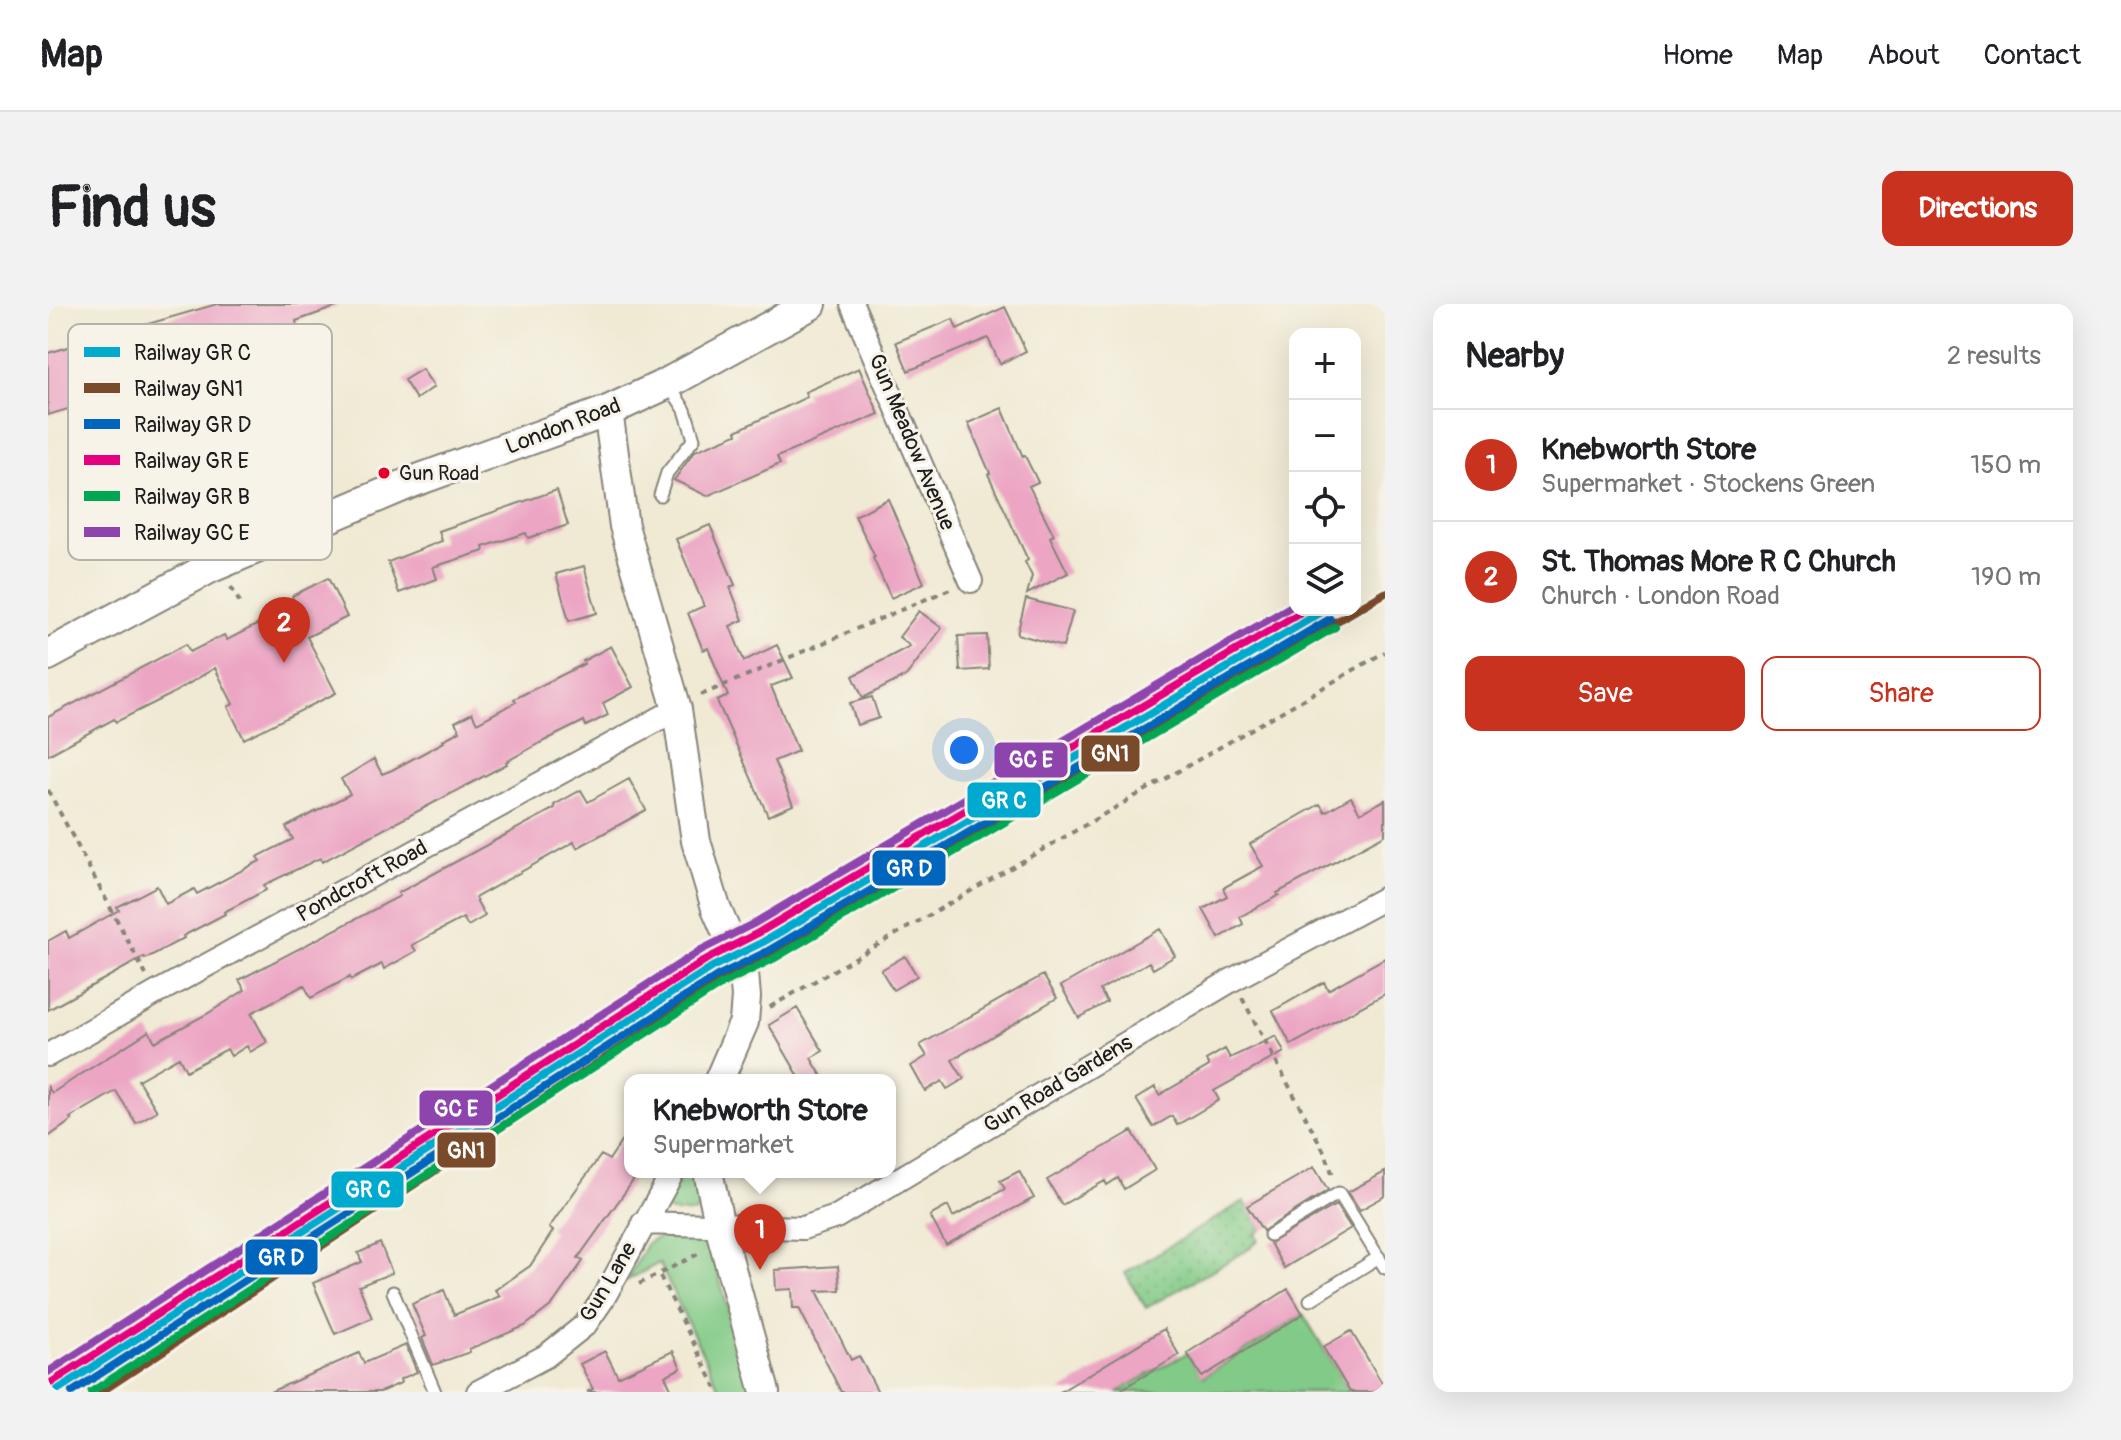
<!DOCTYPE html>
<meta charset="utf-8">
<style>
:root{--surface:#fff;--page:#f2f2f2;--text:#202124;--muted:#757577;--line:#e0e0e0;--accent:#c8321e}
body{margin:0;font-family:Pangolin,sans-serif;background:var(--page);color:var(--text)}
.controls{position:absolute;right:24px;top:24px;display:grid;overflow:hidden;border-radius:16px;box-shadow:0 8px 32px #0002}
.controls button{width:72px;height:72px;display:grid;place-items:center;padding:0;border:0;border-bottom:2px solid var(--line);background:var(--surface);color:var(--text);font:40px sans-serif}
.you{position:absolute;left:916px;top:446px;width:28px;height:28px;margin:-20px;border:6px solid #fff;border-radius:50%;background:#1a73e8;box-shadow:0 0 0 12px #1a73e833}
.badge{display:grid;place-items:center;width:52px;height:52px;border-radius:50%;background:var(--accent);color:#fff;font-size:26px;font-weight:700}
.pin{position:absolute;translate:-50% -66px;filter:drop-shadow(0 2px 4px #0008)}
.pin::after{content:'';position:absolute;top:42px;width:28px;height:24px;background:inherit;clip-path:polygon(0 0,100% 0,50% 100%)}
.popup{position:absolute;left:576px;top:770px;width:272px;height:104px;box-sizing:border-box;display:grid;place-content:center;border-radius:16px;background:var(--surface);filter:drop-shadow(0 2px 6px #0005);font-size:26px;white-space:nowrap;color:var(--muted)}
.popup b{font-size:30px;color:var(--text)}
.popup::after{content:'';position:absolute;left:50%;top:100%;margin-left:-16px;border:16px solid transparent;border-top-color:var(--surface)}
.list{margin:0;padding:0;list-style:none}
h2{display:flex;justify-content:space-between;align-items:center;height:104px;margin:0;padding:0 32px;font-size:34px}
h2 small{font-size:26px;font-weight:400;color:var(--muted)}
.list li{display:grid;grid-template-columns:52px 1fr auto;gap:24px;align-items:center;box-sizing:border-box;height:112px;padding:0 32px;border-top:2px solid var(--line)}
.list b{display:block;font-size:30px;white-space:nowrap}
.list p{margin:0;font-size:26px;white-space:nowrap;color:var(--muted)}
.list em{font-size:26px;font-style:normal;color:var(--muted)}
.actions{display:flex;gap:16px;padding:24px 32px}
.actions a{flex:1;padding:18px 0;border:2px solid var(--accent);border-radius:16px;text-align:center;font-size:28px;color:var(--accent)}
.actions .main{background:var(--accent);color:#fff}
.icon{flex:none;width:44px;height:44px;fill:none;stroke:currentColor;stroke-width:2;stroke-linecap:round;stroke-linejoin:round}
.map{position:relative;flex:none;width:1337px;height:1088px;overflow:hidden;border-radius:16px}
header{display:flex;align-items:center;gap:48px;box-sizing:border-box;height:112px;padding:0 40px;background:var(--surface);border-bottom:2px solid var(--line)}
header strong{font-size:38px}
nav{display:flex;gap:44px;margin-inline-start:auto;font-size:28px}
.intro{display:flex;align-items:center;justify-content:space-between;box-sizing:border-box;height:192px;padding:0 48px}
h1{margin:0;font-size:56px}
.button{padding:20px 36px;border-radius:16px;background:var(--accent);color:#fff;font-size:28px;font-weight:700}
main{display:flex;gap:48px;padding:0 48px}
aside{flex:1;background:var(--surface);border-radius:16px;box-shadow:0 8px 32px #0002}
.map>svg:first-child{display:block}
.grass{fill:#82ca87;stroke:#4f7352;stroke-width:2}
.park{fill:url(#park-dots);stroke:#4f7352;stroke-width:2}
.building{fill:#eca6c4}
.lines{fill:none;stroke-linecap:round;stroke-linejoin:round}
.service-casing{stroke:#868378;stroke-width:15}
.minor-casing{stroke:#868378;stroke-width:26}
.tertiary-casing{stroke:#868378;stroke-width:32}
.secondary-casing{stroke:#868378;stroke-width:34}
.path{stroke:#868378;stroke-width:4;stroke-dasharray:6 6;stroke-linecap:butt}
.service{stroke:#fff;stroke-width:11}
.minor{stroke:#fff;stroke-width:22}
.tertiary{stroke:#fff;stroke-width:28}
.secondary{stroke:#fff;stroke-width:30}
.rail-1-casing{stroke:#f7f3e8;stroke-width:14}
.rail-2-casing{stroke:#f7f3e8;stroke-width:14}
.rail-3-casing{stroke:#f7f3e8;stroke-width:14}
.rail-4-casing{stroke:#f7f3e8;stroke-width:14}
.rail-5-casing{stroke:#f7f3e8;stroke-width:14}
.rail-6-casing{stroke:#f7f3e8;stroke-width:14}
.rail-1{stroke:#00a9ce;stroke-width:8}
.rail-2{stroke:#7a4b2a;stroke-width:8}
.rail-3{stroke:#0065bd;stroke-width:8}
.rail-4{stroke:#e5007d;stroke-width:8}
.rail-5{stroke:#00a651;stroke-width:8}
.rail-6{stroke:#8e44ad;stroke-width:8}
.bus-dot{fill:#e4002b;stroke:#f7f3e8;stroke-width:3}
.labels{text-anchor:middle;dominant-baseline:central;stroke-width:6;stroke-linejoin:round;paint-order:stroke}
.bus-label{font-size:20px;fill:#1c1c1c;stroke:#f7f3e8;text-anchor:start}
.street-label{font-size:22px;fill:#1c1c1c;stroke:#f7f3e8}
.key{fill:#f7f3e8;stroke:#b5b2ab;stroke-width:2}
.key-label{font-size:22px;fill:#1c1c1c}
.line-badge{stroke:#f7f3e8;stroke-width:3}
.badge-label{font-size:22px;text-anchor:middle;font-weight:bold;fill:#fff}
</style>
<header>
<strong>Map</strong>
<nav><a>Home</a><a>Map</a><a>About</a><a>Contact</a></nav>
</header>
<div class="intro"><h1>Find us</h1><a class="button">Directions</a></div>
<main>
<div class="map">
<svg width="1337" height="1088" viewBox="0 0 1337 1088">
<defs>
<pattern id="park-dots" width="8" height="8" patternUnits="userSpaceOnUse" patternTransform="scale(2)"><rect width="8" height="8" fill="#82ca87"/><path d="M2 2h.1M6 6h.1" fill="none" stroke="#70ad74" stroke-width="1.8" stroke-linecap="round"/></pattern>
</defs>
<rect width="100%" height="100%" fill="#f7f3e8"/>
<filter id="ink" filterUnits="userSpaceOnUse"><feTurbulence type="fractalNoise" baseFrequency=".0125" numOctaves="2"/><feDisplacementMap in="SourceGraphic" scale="16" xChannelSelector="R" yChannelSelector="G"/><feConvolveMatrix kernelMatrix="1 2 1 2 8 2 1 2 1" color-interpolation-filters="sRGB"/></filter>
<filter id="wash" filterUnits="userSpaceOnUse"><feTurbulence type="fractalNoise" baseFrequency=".006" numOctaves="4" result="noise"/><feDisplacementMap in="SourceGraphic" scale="32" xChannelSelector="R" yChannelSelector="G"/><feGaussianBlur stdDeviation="1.8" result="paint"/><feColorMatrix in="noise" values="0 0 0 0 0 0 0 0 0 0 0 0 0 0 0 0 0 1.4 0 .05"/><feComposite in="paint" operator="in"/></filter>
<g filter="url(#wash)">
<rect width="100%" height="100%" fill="#f0ead4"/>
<path class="grass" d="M635,868H650L653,903L646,909L623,908L618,905V900Z
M620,929C641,929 654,933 665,952L704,1088H673L611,959L578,977L599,939Z
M1255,1010L1302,1088H1069L1139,1049L1155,1073Z"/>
<path class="park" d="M1196,897L1214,925L1208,930L1211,936L1198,947L1098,1004L1077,969Z"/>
<g id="blocks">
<path class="building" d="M169,0H288V3L248,17L249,22L162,48L157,31L75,55L86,95L63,102L60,93L0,111V49Z
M957,3L978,47L952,60L940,34L860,67L848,38L905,15L909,25Z
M811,64L831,110L729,153L732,160L659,192L626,176L647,147L689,130L688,127L759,93L757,88Z
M374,65L386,83L368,95L356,76Z
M954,104L975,153L977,152L990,178L981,182L1006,231L1002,233L1020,269L979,290L984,272L977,258L980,256L940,170L942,169L920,119Z
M509,186L520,221L480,234L478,229L435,243L436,247L385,263L389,275L351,289L340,258L394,237L391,227Z
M840,195L876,279L843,294L825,254L827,253L807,212Z
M662,221L687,281L682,283L695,316L682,322L696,357L729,341L745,374L723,382L750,447L726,457L745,501L720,512L669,397L680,392L660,344L655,346L640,309L656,302L628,235Z
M536,262L549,309L521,317L508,270Z
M280,274L299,313L259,333L288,389L196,435L180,403L185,400L167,364L120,392L68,418L66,415L0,451V413L138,340L142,348L176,331L179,336L248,301L244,292Z
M978,295L1025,307L1015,343L969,330Z
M871,307L894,324L858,372L815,394L805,372L862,342L851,333Z
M939,331L941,365L912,367L910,332Z
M563,342L585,383L555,399L560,411L538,422L536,417L492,439L458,458L459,460L274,558L272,554L216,581L218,586L176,608L177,610L135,632L136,634L97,655L96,653L0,706V637L18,627L21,634L71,606L69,603L109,582L118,600L146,585L149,590L212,557L209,553L245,535L238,523L302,490L293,475L326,455L334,470L344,466L396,438L395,436L412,427L407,418L424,409L429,419L468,398L466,395L536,360L535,357Z
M824,393L831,414L809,421L802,399Z
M581,475L598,506L529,544L526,538L427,594L437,612L420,622L415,614L364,641L368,647L336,665L334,660L303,676L302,673L263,694L256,681L203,709L219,738L202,748L199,742L183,752L179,745L138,767L131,753L90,776L109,807L88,819L68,787L22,814L24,816L0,833V783L4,789L101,727L107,738L159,710L197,686L191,676L352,592L350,589L507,504L506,501L533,486L540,498Z
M1303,493L1312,509L1337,496V531L1229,589L1231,591L1192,613L1195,620L1171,634L1155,605L1179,592L1175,584L1215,562L1202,540L1272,500L1277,508Z
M1112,625L1127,652L1105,665L1101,658L1052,686L1059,698L1031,714L1013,682Z
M857,652L869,672L845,686L833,666Z
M1337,654V690L1243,741L1225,707L1276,678L1280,686Z
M995,671L1009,694L904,756L916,775L899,785L894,777L877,787L863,762L879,752L872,741Z
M749,704L775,747L763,754L776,776H753L721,721Z
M1228,732L1236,748L1166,787L1171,796L1129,821L1124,812L1105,823L1088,795L1107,783L1111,791L1161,762L1158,756L1177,745L1182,754Z
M582,824V871L587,874L530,954L535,957L504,1001L477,1022L421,1045L422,1048L385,1061L374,1034L378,1032L364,1000L396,986L406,1011L452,992L447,986L482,962L505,927L501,924L512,908L553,851L561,856Z
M1084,827L1107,866L1076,885L1070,874L1059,881L1057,877L1014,901L999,876Z
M1266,863L1280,886L1215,927L1199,902Z
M971,867L986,894L898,941L882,912L900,902L905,913L957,885L952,877Z
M1337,868V892L1312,906L1300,888Z
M1288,901L1303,924L1236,964L1222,939Z
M332,939L344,969L311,982L324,1014L287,1030L265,979L314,958L310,949Z
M790,962L792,986L769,987L803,1056L811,1052L830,1088H793L751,1004H745L744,985L728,986L727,966Z
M1240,985L1255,1010L1154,1073L1139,1049Z
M1116,1025L1131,1051L1069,1088H1012Z
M1303,1027L1337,1084V1088H1302L1275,1043Z
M358,1041L369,1068L352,1075L353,1079L332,1088H222L311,1049L316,1059Z
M557,1047L570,1073L625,1047L633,1064L617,1072L625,1088H539L545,1085L532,1060Z"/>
</g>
</g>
<g filter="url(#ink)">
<use href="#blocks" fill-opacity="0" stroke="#868378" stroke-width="2"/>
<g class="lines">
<defs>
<path id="service" d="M612,191L619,169L646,135L637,106L620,80
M1222,931L1291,889L1337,964
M345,988L387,1088
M1262,996L1331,953"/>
<path id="minor" d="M804,0L923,277
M0,751L108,689L629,405
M595,919L755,924L788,913L1184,676L1337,594
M430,1088L498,1052L537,1021L555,995L625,868"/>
<path id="tertiary" d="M560,107L576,222L629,405L648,537L668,604L696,669L698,693L696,718L671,776
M660,868L675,936L717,1088"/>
<path id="secondary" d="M0,351L161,264L364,178L560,107L620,79L763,0"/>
</defs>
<use href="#service" class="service-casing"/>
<use href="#minor" class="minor-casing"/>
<use href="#tertiary" class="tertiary-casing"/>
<use href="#secondary" class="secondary-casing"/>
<path class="path" d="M183,283L194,302
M653,391L902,285
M0,486L98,671
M1194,694L1278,851L1286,875
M722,703L1337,348
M612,972L670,1088
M591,980L654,948"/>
<use href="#service" class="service"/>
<use href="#minor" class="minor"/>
<use href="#tertiary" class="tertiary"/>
<use href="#secondary" class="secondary"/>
<defs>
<path id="rail-1" d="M6,1088L664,663L715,638L1277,306"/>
<path id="rail-2" d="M53,1088L672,678L1337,289"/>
<path id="rail-3" d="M24,1088L669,672L720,647L1282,315"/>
<path id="rail-4" d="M1,1080L659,655L710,629L1257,306"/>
<path id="rail-5" d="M43,1088L674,680L725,655L1287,323"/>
<path id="rail-6" d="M0,1068L653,646L705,620L1247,300"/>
</defs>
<use href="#rail-1" class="rail-1-casing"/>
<use href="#rail-2" class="rail-2-casing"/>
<use href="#rail-3" class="rail-3-casing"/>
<use href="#rail-4" class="rail-4-casing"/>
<use href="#rail-5" class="rail-5-casing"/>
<use href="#rail-6" class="rail-6-casing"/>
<use href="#rail-1" class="rail-1"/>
<use href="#rail-2" class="rail-2"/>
<use href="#rail-3" class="rail-3"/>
<use href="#rail-4" class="rail-4"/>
<use href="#rail-5" class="rail-5"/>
<use href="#rail-6" class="rail-6"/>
</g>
</g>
<circle class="bus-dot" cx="336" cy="169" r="7"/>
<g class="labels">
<g class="bus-label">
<text x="351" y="169">Gun Road</text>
</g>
<g class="street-label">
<text transform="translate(515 122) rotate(-21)">London Road</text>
<text transform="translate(864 138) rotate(67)">Gun Meadow Avenue</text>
<text transform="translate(314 577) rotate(-29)">Pondcroft Road</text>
<text transform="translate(1010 780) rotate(-31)">Gun Road Gardens</text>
<text transform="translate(560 978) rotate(-59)">Gun Lane</text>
</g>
</g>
<rect x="20" y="20" width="264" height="236" rx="12" class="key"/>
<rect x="36" y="43" width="36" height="10" fill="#00a9ce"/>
<rect x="36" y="79" width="36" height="10" fill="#7a4b2a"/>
<rect x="36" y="115" width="36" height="10" fill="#0065bd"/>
<rect x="36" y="151" width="36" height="10" fill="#e5007d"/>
<rect x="36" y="187" width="36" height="10" fill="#00a651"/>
<rect x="36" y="223" width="36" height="10" fill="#8e44ad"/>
<g class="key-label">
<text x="86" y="56">Railway GR C</text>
<text x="86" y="92">Railway GN1</text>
<text x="86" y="128">Railway GR D</text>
<text x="86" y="164">Railway GR E</text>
<text x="86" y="200">Railway GR B</text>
<text x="86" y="236">Railway GC E</text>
</g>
<g class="line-badge">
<rect x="1032" y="430" width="61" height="39" rx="8" fill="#7a4b2a"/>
<rect x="945" y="437" width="76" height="38" rx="8" fill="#8e44ad"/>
<rect x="918" y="477" width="76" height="38" rx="8" fill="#00a9ce"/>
<rect x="823" y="545" width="76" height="38" rx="8" fill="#0065bd"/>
<rect x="370" y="785" width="76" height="38" rx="8" fill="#8e44ad"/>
<rect x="388" y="827" width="61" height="38" rx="8" fill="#7a4b2a"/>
<rect x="282" y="866" width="75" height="39" rx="8" fill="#00a9ce"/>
<rect x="196" y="934" width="75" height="38" rx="8" fill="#0065bd"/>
</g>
<g class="badge-label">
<text x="1062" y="457">GN1</text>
<text x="983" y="463">GC E</text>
<text x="956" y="504">GR C</text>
<text x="861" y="572">GR D</text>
<text x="408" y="812">GC E</text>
<text x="418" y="854">GN1</text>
<text x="320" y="893">GR C</text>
<text x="233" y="961">GR D</text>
</g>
</svg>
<div class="controls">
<button>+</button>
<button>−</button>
<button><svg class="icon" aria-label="locate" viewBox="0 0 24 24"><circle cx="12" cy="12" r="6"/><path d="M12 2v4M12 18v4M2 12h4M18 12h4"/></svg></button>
<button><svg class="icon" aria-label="layers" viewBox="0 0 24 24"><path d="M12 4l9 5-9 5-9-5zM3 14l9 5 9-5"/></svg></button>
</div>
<div class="you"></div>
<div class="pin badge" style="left:712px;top:966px">1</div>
<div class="popup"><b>Knebworth Store</b>Supermarket</div>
<div class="pin badge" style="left:236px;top:359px">2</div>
</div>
<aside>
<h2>Nearby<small>2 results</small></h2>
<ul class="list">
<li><span class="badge">1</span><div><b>Knebworth Store</b><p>Supermarket · Stockens Green</p></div><em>150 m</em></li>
<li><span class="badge">2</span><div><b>St. Thomas More R C Church</b><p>Church · London Road</p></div><em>190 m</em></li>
</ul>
<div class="actions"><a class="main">Save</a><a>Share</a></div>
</aside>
</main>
